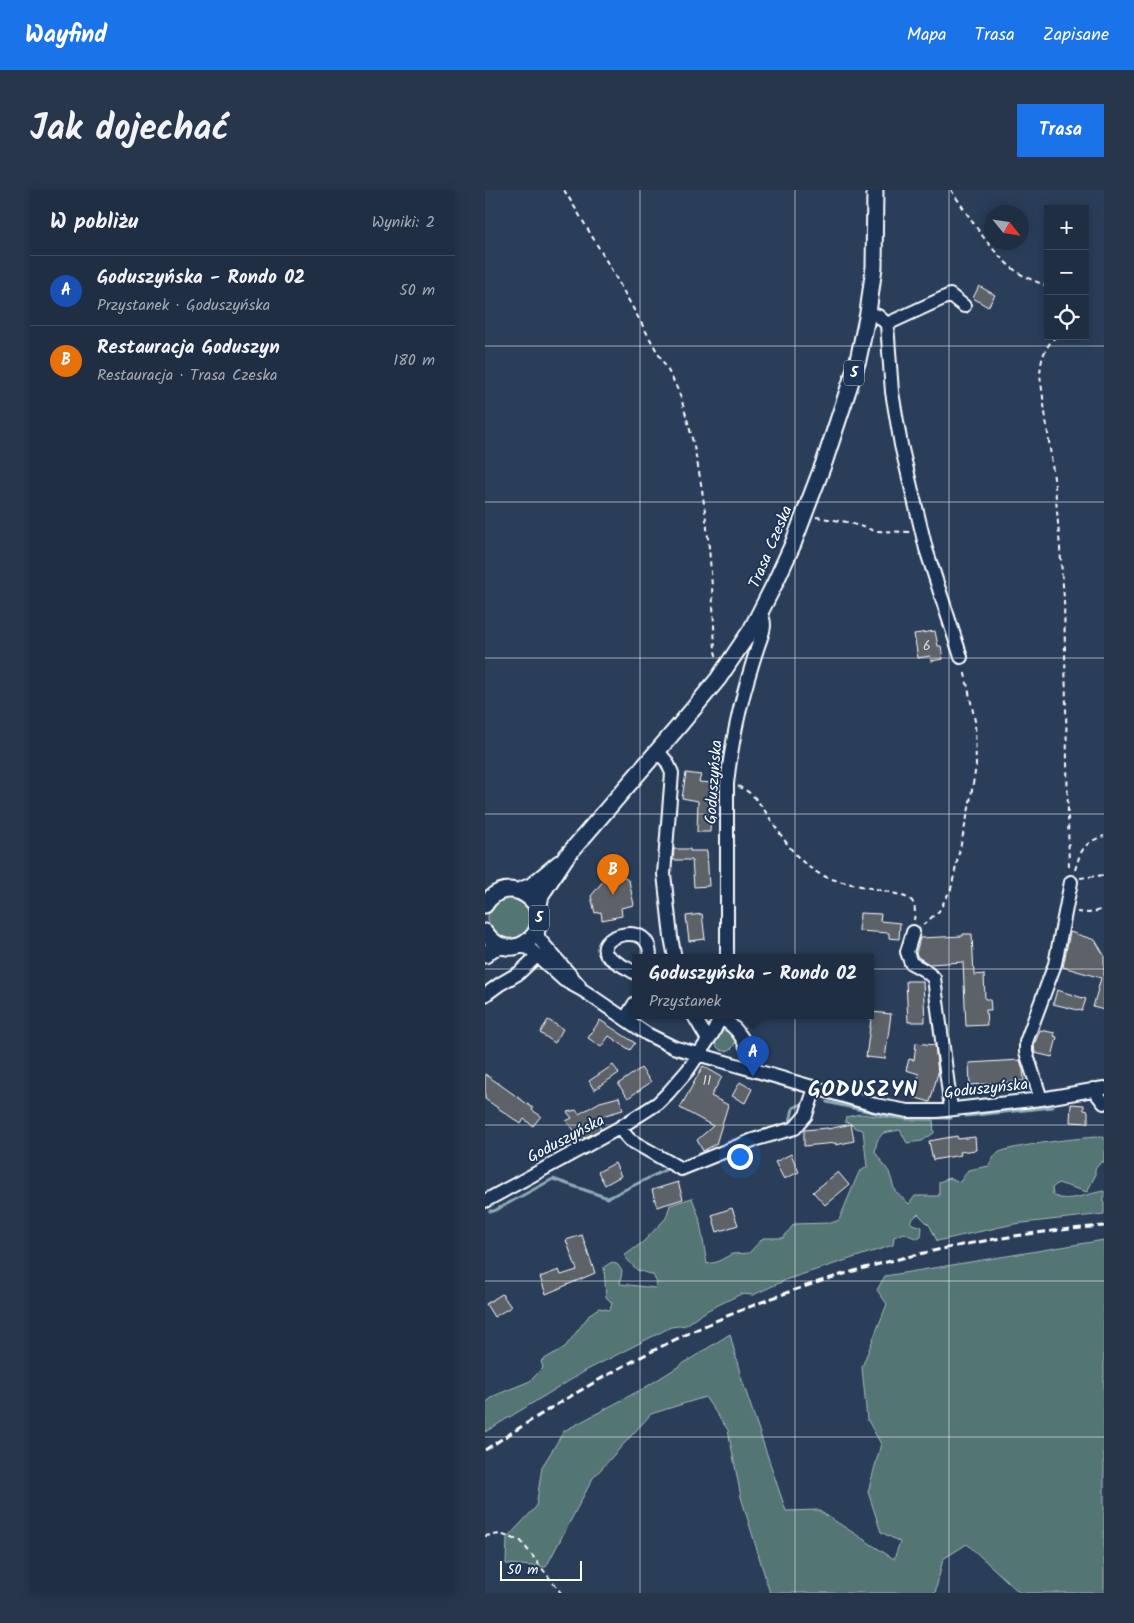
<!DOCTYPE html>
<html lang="pl">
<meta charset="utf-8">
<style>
:root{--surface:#202e44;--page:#28364b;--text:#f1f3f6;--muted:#a2a8b2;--line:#3d4a5d;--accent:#1a73e8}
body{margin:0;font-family:Kalam,sans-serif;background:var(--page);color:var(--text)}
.controls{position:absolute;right:15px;top:15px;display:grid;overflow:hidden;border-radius:0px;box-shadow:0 2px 12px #0003}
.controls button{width:45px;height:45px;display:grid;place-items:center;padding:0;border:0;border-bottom:1px solid var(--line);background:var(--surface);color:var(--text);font:25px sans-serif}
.compass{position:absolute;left:499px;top:15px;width:45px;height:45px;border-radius:50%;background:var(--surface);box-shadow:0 2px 12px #0003;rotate:120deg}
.scale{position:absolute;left:15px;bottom:12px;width:82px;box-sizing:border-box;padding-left:5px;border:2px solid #fff;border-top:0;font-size:14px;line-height:18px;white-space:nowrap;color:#fff;-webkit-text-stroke:4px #1d3557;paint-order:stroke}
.you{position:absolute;left:254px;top:966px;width:18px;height:18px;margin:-12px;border:4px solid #fff;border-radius:50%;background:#1a73e8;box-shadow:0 0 0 8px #1a73e833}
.badge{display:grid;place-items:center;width:32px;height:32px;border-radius:50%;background:var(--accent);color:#fff;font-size:16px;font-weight:700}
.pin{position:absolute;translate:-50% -41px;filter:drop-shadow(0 1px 2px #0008)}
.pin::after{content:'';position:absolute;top:26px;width:18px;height:15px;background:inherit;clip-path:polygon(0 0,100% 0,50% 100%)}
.popup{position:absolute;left:147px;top:764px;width:242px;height:65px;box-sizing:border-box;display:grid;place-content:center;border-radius:0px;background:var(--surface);filter:drop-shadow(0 1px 4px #0005);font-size:16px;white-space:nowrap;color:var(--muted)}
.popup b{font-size:19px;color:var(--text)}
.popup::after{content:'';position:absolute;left:50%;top:100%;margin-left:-10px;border:10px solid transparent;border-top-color:var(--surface)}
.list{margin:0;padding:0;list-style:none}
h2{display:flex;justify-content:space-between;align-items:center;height:65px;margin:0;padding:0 20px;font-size:21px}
h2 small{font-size:16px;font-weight:400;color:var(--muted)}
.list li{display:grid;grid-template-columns:32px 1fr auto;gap:15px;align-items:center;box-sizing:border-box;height:70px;padding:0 20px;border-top:1px solid var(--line)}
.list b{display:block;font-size:19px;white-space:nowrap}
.list p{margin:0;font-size:16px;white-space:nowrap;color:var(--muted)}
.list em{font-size:16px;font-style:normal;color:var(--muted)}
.icon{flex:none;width:28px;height:28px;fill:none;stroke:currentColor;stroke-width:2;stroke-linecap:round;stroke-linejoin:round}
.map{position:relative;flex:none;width:619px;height:1403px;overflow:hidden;border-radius:0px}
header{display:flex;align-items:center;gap:30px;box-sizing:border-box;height:70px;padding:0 25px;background:var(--accent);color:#fff}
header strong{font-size:24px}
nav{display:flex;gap:28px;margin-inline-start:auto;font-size:18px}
.intro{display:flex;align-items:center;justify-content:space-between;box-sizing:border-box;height:120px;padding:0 30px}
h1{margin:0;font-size:35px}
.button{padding:12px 22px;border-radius:0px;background:var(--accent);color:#fff;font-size:18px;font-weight:700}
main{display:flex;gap:30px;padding:0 30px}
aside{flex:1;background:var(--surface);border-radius:0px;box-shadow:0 2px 12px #0003}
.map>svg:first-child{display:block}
.green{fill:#537473;stroke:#a9bab9}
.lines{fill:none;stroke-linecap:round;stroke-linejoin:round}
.stream{stroke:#8faab8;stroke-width:3}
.building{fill:#5d6268;stroke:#fff}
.minor-casing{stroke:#fff;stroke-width:16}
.major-casing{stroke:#fff;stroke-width:19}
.path{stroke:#fff;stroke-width:2;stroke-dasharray:5 4;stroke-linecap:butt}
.minor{stroke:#1d3557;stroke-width:12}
.major{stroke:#1d3557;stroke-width:15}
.rail{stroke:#fff;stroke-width:3;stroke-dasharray:8 4;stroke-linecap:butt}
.grid{fill:none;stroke:#fff;stroke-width:1;stroke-opacity:0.55}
.labels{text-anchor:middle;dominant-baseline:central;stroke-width:4;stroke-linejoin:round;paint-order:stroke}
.number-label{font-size:14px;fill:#d6d8d9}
.shield{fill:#1d3557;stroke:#bbc2cd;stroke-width:1}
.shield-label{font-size:15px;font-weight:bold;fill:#fff}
.street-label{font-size:16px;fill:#fff;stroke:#1d3557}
.district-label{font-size:21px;font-weight:bold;letter-spacing:1px;fill:#fff;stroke:#1d3557}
</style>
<header>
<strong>Wayfind</strong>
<nav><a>Mapa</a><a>Trasa</a><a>Zapisane</a></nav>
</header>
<div class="intro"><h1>Jak dojechać</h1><a class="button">Trasa</a></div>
<main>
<aside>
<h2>W pobliżu<small>Wyniki: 2</small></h2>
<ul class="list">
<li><span class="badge" style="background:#1a4fb4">A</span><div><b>Goduszyńska - Rondo 02</b><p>Przystanek · Goduszyńska</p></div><em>50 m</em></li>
<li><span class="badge" style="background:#e8710a">B</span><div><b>Restauracja Goduszyn</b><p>Restauracja · Trasa Czeska</p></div><em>180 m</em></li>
</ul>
</aside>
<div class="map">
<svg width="619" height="1403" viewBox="0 0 619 1403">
<rect width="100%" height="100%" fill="#2a3e5a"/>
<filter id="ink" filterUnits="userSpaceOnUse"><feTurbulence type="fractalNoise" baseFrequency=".02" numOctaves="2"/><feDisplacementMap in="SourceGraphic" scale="10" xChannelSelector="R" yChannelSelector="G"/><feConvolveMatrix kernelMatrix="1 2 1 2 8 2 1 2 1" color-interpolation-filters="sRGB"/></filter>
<g filter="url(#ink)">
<path class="green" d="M3 728a22 22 0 1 1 44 0a22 22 0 1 1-44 0Z
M230 851a10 10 0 1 1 20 0a10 10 0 1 1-20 0Z
M375,924L423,930H448L449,943L437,951L422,953L415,940L398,943L392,951L390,962L404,982L410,1001L424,1014L430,1006H454V992L464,988L475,992L483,980L504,976C506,972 509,965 513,963C522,956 605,946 619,947V972H616L610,979V986L602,1002L573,993L567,998L568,1005C581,1014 604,1003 619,1001V1024L529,1034L452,1051L445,1036L433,1024L425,1031L427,1034L437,1037L436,1047L432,1049L419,1043L409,1047L408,1055L303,1089L268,1105L256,1104L223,1120L201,1135L186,1137L102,1180L0,1242V1213L11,1205L45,1191L58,1178L56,1171L80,1157L106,1123L114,1118L125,1120L127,1113L121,1107L119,1077L127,1072L133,1075L137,1081L135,1094L170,1098L172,1093L168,1085L152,1080L139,1066L158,1052L181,1028L185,1015L207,1008L214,1027L222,1074L232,1072L247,1064L264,1063L278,1048H298L309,1034L346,1033L354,1030L374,982L382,977L378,940L370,938L365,933L360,932L361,927Z
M619,1050V1403H535L482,1354L458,1369L450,1403H285L256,1307L243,1240L220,1207L166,1224L108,1288L61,1377L21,1374L22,1348L51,1317L57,1277L79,1241L161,1197L245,1144L256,1187L301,1321L333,1320L409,1369L415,1352L396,1342L383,1302L396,1254L382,1229L377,1177L402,1114L392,1100L400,1086Z"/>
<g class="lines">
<path class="stream" d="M342,912L403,926L423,928H466
M481,926L568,917
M301,935L305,932L308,918L319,913
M235,957L275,941
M5,1021H9L68,989L123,1008L184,978"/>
</g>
<path class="building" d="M494,96L510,105L503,117L488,108Z
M450,441L453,456H456L458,469L446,471L445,466L433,468L429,444Z
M201,583L216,585L214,592L228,593L225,642H212L213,611L197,608Z
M189,659H205V661H222L224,696L209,697L207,670H188Z
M128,679L144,691L149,715L136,718L137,726L117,730L116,722L110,723L106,706Z
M375,723L396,724L395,731L415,733L414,749L404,748V743L374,741Z
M217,724L220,749L204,751L201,726Z
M585,742L610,750L619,765V820L608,817L616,788L578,777Z
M478,744H487L489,785L499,784L500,809H505L506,820H501L502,835L481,836L478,772L444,774L433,767L431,763L435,748L478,746Z
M421,791H438L440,832H423Z
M572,800L601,809L597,821L568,814Z
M387,822L406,824L400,869L381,867Z
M63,830L78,839L70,853L55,843Z
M115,830L150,853L145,860L124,846L116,857L103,848Z
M555,840L570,843L569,846L572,847L567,867L550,863L549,855Z
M431,853L450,855L453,883L445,912L428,907L434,884L421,880L424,869L429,870Z
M535,870L538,880L539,891L485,895L484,873Z
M128,875L134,883L109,900L104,891Z
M218,876L237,887L226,906L243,915L231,954L218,961L212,950L228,936L195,918Z
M156,878L166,892L143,908L133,894Z
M0,884L48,918L47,920L56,926L48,936L39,929L36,934L0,909Z
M255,892L267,899L260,913L247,906Z
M134,907L138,920L110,928L116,939L99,948L97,945L95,947L81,931L87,928L82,922L91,920L94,924L115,912Z
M586,914L599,915V920L603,921V933L585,932Z
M366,934L369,951L351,955V953L319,956V940L343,938V939Z
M472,946L473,949L490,947L491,960L475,962L476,965L448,970L444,951Z
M306,964L314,982L299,989L290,972Z
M130,973L136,986L120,995L113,982Z
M353,982L364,995L340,1015L328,1002Z
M193,992L198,1009L172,1017L167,1000Z
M247,1018L253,1035L232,1042L227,1025Z
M97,1045L110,1083L61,1104L55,1087L74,1080L76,1085L92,1080L81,1050Z
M17,1104L26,1117L9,1127L1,1114Z"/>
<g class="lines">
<defs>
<path id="minor" d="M383,123L393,126L402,134L407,202L416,255L441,359L476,467
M402,134L465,105L479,116
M177,566L182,572L187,583L179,684L186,747L190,768
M52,740L54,749L94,795
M428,742L422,762L426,773L439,780L449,788L466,919
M33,756L44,758L79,790L99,801L162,844L188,857L390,915L423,921H452L556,909L619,898
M242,768V594C247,546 258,501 273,456C277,444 283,434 275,423
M150,783C144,779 125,770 121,764C112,747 153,735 162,753C165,757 165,763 165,768
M0,805L15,794L34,783L53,765
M209,826L223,850
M235,828C258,839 262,859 271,881
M140,829L150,813
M608,899L619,913
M556,909L541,862V852L570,774L586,692
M134,938L145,950L196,979L268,950L310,938L321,925L330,898
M0,1011L134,938L173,913L183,903L203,880L228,843L236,826"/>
<path id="major" d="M34,701L46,696L74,673
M0,715C21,680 71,713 49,745C44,751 37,756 29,757C17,759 7,752 0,742
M53,720L56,705L81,667L194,536L233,489L266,440L290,393L308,354L340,270L373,170L383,123L389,77L390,0
M0,765L8,758L19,756"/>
</defs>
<use href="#minor" class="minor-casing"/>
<use href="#major" class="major-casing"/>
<path class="path" d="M79,0C109,48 137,98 164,147C175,168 192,192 198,215C222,293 227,380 230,461L232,469
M466,0C485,27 504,61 531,81C541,88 552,92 563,96
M571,146C559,159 556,168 555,185L570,296L579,408L584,680
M331,327L362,332L390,341L425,342
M253,596C258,599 265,602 269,607C292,633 305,671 339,686C357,695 418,701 427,711C431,717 430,723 429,730
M590,680C596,660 598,653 619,646
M595,688L619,685
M592,722L604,723L619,719
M438,735L454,721L466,699L484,618L491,576L490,531L479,479
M0,1346L15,1344L36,1351L76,1403"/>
<use href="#minor" class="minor"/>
<use href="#major" class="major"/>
<path class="rail" d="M0,1260C64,1218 130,1178 200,1145C330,1083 475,1047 619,1036"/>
</g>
</g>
<path class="grid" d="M155,0V1403M310,0V1403M464,0V1403M0,156H619M0,312H619M0,468H619M0,624H619M0,779H619M0,935H619M0,1091H619M0,1247H619"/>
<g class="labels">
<g class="number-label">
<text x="442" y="456">6</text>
<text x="222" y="891">11</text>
</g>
<g class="shield">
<rect x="359" y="170.5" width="20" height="25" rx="4"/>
<rect x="44" y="715.5" width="20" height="25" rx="4"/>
</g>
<g class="shield-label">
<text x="369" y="183">5</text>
<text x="54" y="728">5</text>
</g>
<g class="street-label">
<text transform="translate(286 357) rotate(-67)">Trasa Czeska</text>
<text transform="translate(229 592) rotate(-86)">Goduszyńska</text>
<text transform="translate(501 899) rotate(-6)">Goduszyńska</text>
<text transform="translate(81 949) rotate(-28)">Goduszyńska</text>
</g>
<g class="district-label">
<text x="378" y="900">GODUSZYN</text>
</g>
</g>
</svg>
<div class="controls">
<button>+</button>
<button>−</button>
<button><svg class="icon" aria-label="locate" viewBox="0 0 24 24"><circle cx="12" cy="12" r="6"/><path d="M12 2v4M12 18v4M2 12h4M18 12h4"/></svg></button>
</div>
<svg class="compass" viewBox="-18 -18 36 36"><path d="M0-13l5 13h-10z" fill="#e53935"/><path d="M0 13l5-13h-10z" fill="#a2a8b2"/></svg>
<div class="scale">50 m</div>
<div class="you"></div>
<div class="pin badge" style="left:268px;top:887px;background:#1a4fb4">A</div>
<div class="popup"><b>Goduszyńska - Rondo 02</b>Przystanek</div>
<div class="pin badge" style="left:128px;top:705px;background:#e8710a">B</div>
</div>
</main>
